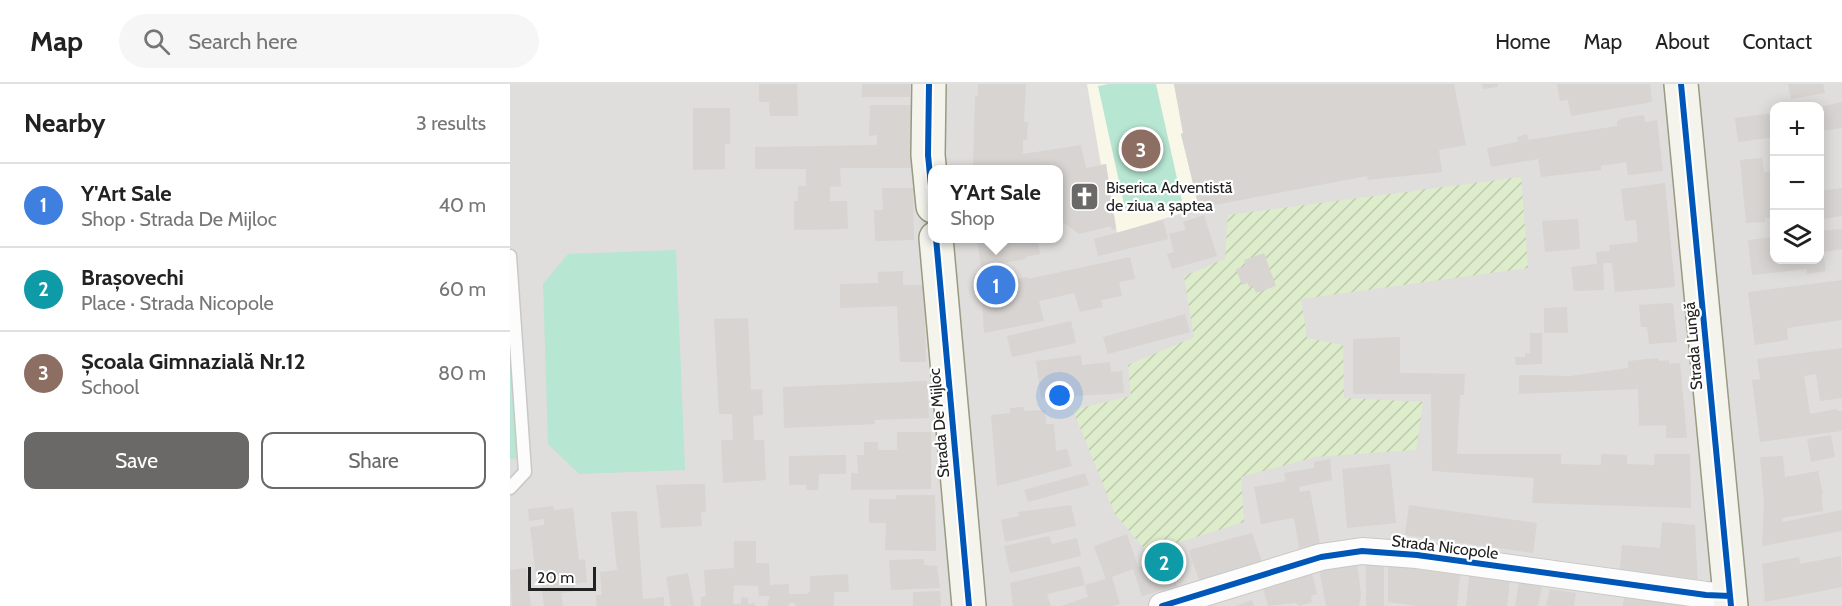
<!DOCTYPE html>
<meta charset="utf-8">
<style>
:root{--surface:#fff;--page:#f6f6f6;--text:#222;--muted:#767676;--line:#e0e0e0;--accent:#6a6968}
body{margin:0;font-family:Cabin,sans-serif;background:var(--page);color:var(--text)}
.controls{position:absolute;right:18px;top:18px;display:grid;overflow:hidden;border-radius:12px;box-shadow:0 3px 15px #0003}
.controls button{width:54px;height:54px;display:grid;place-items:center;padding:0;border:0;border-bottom:2px solid var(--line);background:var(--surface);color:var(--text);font:30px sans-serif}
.scale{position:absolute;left:18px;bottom:15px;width:68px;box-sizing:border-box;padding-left:6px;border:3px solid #222;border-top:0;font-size:16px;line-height:21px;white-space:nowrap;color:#222;-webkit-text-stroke:4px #fff;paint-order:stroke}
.you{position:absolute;left:550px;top:312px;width:21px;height:21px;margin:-15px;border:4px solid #fff;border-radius:50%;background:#1a73e8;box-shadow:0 0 0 9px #1a73e833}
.badge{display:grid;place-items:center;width:39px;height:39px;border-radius:50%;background:var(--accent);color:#fff;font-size:20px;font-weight:700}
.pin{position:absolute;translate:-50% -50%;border:3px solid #fff;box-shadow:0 2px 6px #0006}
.popup{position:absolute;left:418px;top:81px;width:135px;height:78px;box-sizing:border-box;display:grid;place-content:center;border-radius:12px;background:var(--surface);filter:drop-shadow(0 2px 4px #0005);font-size:20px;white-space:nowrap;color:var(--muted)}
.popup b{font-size:22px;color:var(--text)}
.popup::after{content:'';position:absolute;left:50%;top:100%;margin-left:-12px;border:12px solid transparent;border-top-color:var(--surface)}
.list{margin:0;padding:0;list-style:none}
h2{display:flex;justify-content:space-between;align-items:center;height:78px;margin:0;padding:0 24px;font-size:26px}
h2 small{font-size:20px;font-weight:400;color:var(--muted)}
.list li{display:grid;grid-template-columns:39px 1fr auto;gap:18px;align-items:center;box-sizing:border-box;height:84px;padding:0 24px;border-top:2px solid var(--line)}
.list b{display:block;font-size:22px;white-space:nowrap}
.list p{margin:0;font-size:20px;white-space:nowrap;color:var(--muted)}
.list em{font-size:20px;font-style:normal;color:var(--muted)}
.actions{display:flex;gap:12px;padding:18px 24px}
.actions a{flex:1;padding:14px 0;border:2px solid var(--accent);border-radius:12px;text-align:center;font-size:21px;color:var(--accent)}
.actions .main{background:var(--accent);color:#fff}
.icon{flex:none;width:33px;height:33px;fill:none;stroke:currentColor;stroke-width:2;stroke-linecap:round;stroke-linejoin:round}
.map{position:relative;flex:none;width:1332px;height:522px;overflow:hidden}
header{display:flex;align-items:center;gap:36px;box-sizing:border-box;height:84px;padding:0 30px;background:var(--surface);border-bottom:2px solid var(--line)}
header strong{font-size:28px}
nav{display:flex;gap:33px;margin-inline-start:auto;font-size:21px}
.search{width:420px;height:54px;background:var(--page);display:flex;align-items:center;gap:15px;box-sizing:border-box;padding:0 21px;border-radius:33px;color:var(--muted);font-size:22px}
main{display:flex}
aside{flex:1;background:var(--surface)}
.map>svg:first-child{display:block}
.residential{fill:#dfdedc;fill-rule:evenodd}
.education{fill:#f8f7e8}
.garden{fill:url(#garden-furrows)}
.pitch{fill:#b7e6d2}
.building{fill:#d7d4d2}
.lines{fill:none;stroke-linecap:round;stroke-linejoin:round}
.service-casing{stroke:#c9c8c7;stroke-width:15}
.minor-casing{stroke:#c9c8c7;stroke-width:28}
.secondary-casing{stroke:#999a82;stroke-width:36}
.service{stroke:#fdfcfc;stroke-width:12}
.minor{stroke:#fdfcfc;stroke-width:26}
.secondary{stroke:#f4f4ed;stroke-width:33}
.cycleway-casing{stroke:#fff;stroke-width:10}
.cycleway{stroke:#0057b8;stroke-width:6}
.labels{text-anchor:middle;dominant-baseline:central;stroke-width:4.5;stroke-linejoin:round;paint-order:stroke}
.poi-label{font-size:16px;fill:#222;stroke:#fff;text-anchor:start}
.street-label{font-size:16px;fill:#222;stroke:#fff}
</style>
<header>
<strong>Map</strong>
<div class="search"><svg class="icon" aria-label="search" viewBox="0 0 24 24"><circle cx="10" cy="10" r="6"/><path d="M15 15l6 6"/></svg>Search here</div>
<nav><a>Home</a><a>Map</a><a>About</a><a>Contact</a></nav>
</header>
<main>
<aside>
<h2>Nearby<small>3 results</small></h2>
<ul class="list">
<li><span class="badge" style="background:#3f7fe0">1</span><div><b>Y'Art Sale</b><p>Shop · Strada De Mijloc</p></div><em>40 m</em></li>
<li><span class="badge" style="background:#0f9aa8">2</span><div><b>Brașovechi</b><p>Place · Strada Nicopole</p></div><em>60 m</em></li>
<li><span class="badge" style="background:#8d6e63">3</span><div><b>Școala Gimnazială Nr.12</b><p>School</p></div><em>80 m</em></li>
</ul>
<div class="actions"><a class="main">Save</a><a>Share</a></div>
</aside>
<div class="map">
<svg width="1332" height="522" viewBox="0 0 1332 522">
<defs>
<pattern id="garden-furrows" width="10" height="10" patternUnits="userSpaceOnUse" patternTransform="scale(1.5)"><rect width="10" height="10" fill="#ddeccb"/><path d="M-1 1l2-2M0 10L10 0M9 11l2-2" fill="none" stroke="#bdcaae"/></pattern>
</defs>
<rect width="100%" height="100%" fill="#f0eeeb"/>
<path class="residential" d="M0,0H1332V522H0ZM1264,22H1310V176H1264ZM423,86H549V154H423Z"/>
<path class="education" d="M577,0H664L673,49L671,50L689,124L607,149L596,80L591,81Z"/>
<path class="garden" d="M1011,93L1018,184L791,215L797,254L833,261L834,314L913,318L906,366L805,373L731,393L734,438L637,468L605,430L563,326L621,312L618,281L684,253L674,192L715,175L718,131Z"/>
<path class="pitch" d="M599,0H646L672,117L616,129L588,2Z
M166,166L175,386L69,390L38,360L33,200L58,170Z
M0,271L11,374L0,375Z"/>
<path class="building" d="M249,0H287L288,32H260L259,18H249Z
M352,0H400V13H352Z
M468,0H516L514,38H518L517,56H513V70L571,61L576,84L596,80L606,145L602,146L601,142L569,150L549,135V86L463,85L465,12H468Z
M664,0H944L956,61L929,66L932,88L858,96L857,92L689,124L671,50L673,49Z
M972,0H988V3L973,5Z
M1047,0H1140L1142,18L1061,32L1058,16L1050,17Z
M1278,0H1313L1315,9L1281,15Z
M1332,18V44L1310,47V23Z
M360,21H406L402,31L401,84H330L331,102L320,103V117H337L338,145L284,146V117H288V102H296V85H245V63L367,61V51L359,52Z
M183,24H220V60H215V85L183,86Z
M1264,29V53L1228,58L1225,34Z
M1134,31L1135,38L1147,36L1153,87L1118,91L1116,78L1091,82V86L1031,93L1028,75L981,83L977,64L1008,58L1007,53L1017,50L1018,56L1107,42V37L1114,34Z
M1252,74L1254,88L1262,87L1264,133L1255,134V138L1236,139L1230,76Z
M1155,99L1165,203L1105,208L1102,179H1093L1094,206L1064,207L1061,183L1087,180L1086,168L1100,167L1099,161L1128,158L1126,136L1115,137L1111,105Z
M372,104H403L404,156L365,157L364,126H373Z
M1332,104V132L1313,135L1310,126V107Z
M694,131L707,172L662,185L657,170L664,168L659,150L676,146L673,138Z
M1068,135L1070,165L1035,168L1032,137Z
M653,136L658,155L588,172L584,155Z
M1332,145V165L1313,168L1316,187L1297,190V185L1242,191L1238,156L1264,153V176H1310V147Z
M467,154H527L530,170L515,173L516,175L471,183Z
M754,169L766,202L746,209L743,202L739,203L738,199L732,201L726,185L736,182L734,176Z
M620,173L625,195L609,198L612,212L591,216L593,223L570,228L564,209L529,217L534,237L474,249L471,194L500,187L502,196L517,193L518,195Z
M393,187V201H414L416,278H390L387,222L330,224V200L368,199V188Z
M1332,196V236L1277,244L1278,256L1245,261L1238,208Z
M1163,219L1167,258L1139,260L1137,243H1131L1129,221Z
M1057,223L1058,249H1034V224Z
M675,230L680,248L598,270L593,253Z
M238,234L241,306L252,305L253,331L243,332L244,356H254L256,396L213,399L211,356H223L222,330H209L204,235Z
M561,237L566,259L502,273L497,252Z
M1020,249H1032V280L1006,281L1005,273H1015V269H1020Z
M890,253V289L955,290L954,311H950L947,370H1051V380L1091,381V370L1117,371V380L1144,381L1145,370H1180L1181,424L1022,419L1024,394L922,387L921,310H843V255Z
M1332,264V314L1310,317L1306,290L1294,292L1300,330L1327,325V327H1332V347L1250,358L1242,296L1250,295L1247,275Z
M571,271L572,281L600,278L601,288L612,287L614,309L531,314L526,277Z
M1148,274L1149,277L1159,276V280L1170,279L1177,354H1156V341L1129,342L1128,305L1009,310V291L1060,292L1118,284V277Z
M417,297L419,334L364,336L365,340L274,344L273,303Z
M514,323V327L535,326L536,340H544L546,367L557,365L562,382L487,402L481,331L500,329V324Z
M387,348H421V405L341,406V389H348L347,371H354V358H368V366H387Z
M1321,351L1325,373L1301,378L1297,355Z
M336,371V390H309L308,406H296V401H279V372Z
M1273,372L1275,393L1308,387L1313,410H1311L1313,427L1272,434L1273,438L1332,426V447L1252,462L1254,419L1250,373Z
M820,375L822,396L789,403L790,408L800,406L810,460L789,464L784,434L751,440L744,403L776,397L774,389L804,384V378Z
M880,380L886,439L837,444L832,385Z
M575,389L579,401L518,418L514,406Z
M183,400H195L196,428H191L192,442L151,444L146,401Z
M386,411H425L426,467L375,466L376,439H359V415H386Z
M561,421L566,442L495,458L491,436L509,432L508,428Z
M899,421L1027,439L1023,469L895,451Z
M43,422L44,426L63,424L69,476L75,475L77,498L64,500L65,507L51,509L53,522H34L30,491L26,492L20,443L34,441V435L19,437L18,425Z
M127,427L133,515L154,513V522H87L86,511H92L90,488L107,486L101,428Z
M1152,438L1185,441L1188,504L1109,496L1112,461L1150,464Z
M742,449L752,478L690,499L679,466Z
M617,450L628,483L648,478L649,481L659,478L667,502L632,512L623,485L602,493L610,520L603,522H551L578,513L575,501L596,495L584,462Z
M539,452L542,460L567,454L571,472L500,489L494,462Z
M224,457H246V479H259L260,501L279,500V510H297L300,507V492L338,490L339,508H324V522H285V519H279V522H257L260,512H249L248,502L224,501L223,520H231V513L238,514V520L245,519V522H191V513L196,512L194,486L224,484Z
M1331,472L1332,503L1255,518L1252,480L1289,473L1290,480Z
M414,475V481L427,482L430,504L381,506L379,476Z
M847,478L851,511L849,522H816L809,485Z
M856,479L874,480V522H856Z
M878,481L950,491L947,522H907L878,518Z
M570,482L575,501L537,510L541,522H503L500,499Z
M16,484L21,522H2L0,486Z
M801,486L807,510L801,512L802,518L789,522L786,519L758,522L752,501Z
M178,489L184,522H161L156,493Z
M959,492L1000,497L997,522H956Z
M1009,498L1032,503L1028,522H1005Z
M1040,505L1066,509L1064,522H1036Z
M430,507L431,522H403V508Z
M1114,514L1174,520V522H1113Z
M742,516L744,522H726Z"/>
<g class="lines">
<defs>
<path id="service" d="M0,172L15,388L0,404"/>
<path id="minor" d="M652,522L811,473L852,467L907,471L1196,511L1220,512"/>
<path id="secondary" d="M419,0L418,71L423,122
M1171,0L1221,522
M426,154L459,522"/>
</defs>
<use href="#service" class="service-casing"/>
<use href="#minor" class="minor-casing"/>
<use href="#secondary" class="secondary-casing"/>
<use href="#service" class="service"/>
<use href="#minor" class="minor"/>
<use href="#secondary" class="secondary"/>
<defs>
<path id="cycleway" d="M419,0L418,71L423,122
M1171,0L1221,522
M426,154L459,522
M652,522L811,473L852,467L907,471L1196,511L1220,512"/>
</defs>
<use href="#cycleway" class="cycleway-casing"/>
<use href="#cycleway" class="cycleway"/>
</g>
<defs>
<symbol id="church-square" viewBox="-11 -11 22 22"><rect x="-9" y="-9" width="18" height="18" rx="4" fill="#6a6968" stroke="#fff"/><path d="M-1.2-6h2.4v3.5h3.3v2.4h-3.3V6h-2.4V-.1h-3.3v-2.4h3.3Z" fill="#fff"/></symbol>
</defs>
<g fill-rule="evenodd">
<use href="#church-square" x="558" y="96" width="33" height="33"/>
</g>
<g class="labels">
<g class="poi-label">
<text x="596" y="103">Biserica Adventistă<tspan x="596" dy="18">de ziua a șaptea</tspan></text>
</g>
<g class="street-label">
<text transform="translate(1183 262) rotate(-95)">Strada Lungă</text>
<text transform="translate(429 339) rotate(-95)">Strada De Mijloc</text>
<text transform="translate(935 463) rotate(7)">Strada Nicopole</text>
</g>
</g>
</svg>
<div class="controls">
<button>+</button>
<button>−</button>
<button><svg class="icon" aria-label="layers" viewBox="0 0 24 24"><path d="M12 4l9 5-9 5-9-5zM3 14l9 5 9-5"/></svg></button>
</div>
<div class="scale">20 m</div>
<div class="you"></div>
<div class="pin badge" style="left:486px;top:201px;background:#3f7fe0">1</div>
<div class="popup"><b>Y'Art Sale</b>Shop</div>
<div class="pin badge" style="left:654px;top:478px;background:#0f9aa8">2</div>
<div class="pin badge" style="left:631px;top:65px;background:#8d6e63">3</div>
</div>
</main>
